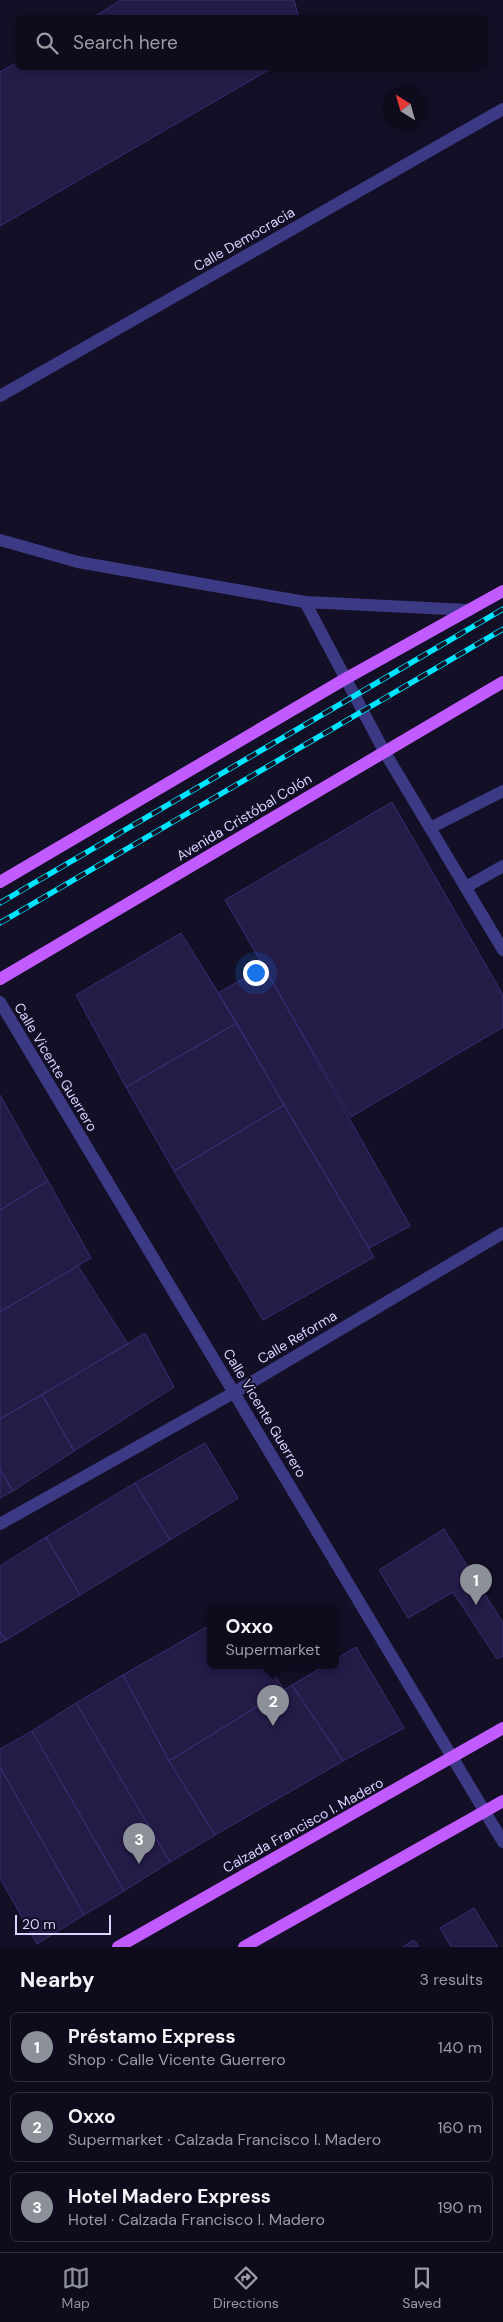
<!DOCTYPE html>
<meta charset="utf-8">
<style>
:root{--surface:#0e0b1c;--page:#171425;--text:#f1f3f6;--muted:#9b9ba3;--line:#2e2b3b;--accent:#8c9099}
body{margin:0;font-family:"DM Sans",sans-serif;background:var(--page);color:var(--text)}
.compass{position:absolute;left:383px;top:85px;width:45px;height:45px;border-radius:50%;background:var(--surface);box-shadow:0 2px 8px #0003;rotate:323deg}
.scale{position:absolute;left:15px;bottom:12px;width:96px;box-sizing:border-box;padding-left:5px;border:2px solid #d9d4ff;border-top:0;font-size:14px;line-height:18px;white-space:nowrap;color:#d9d4ff;-webkit-text-stroke:4px #130f26;paint-order:stroke}
.you{position:absolute;left:255px;top:972px;width:18px;height:18px;margin:-12px;border:4px solid #fff;border-radius:50%;background:#1a73e8;box-shadow:0 0 0 8px #1a73e833}
.badge{display:grid;place-items:center;width:32px;height:32px;border-radius:50%;background:var(--accent);color:#fff;font-size:16px;font-weight:700}
.pin{position:absolute;translate:-50% -41px;filter:drop-shadow(0 1px 2px #0008)}
.pin::after{content:'';position:absolute;top:26px;width:18px;height:15px;background:inherit;clip-path:polygon(0 0,100% 0,50% 100%)}
.popup{position:absolute;left:207px;top:1604px;width:132px;height:65px;box-sizing:border-box;display:grid;place-content:center;border-radius:8px;background:var(--surface);filter:drop-shadow(0 1px 4px #0005);font-size:16px;white-space:nowrap;color:var(--muted)}
.popup b{font-size:19px;color:var(--text)}
.popup::after{content:'';position:absolute;left:50%;top:100%;margin-left:-10px;border:10px solid transparent;border-top-color:var(--surface)}
.list{margin:0;padding:0;list-style:none}
h2{display:flex;justify-content:space-between;align-items:center;height:65px;margin:0;padding:0 20px;font-size:21px}
h2 small{font-size:16px;font-weight:400;color:var(--muted)}
.list li{display:grid;grid-template-columns:32px 1fr auto;gap:15px;align-items:center;box-sizing:border-box;height:70px;margin:0 10px 10px;padding:0 10px;border:1px solid var(--line);border-radius:8px}
.list b{display:block;font-size:19px;white-space:nowrap}
.list p{margin:0;font-size:16px;white-space:nowrap;color:var(--muted)}
.list em{font-size:16px;font-style:normal;color:var(--muted)}
.icon{flex:none;width:28px;height:28px;fill:none;stroke:currentColor;stroke-width:2;stroke-linecap:round;stroke-linejoin:round}
.map{position:relative;flex:none;width:503px;height:1947px;overflow:hidden}
.search{position:absolute;background:var(--surface);box-shadow:0 2px 8px #0003;left:15px;right:15px;top:15px;height:55px;display:flex;align-items:center;gap:12px;box-sizing:border-box;padding:0 18px;border-radius:8px;color:var(--muted);font-size:19px}
.sheet{height:305px;background:var(--surface)}
nav{display:flex;justify-content:space-around;align-items:center;box-sizing:border-box;height:70px;border-top:1px solid var(--line);background:var(--surface);font-size:14px;color:var(--muted)}
nav a{display:grid;justify-items:center;gap:2px}
nav .on{color:var(--accent)}
.map>svg:first-child{display:block}
.building{fill:#241b47;stroke:#3b2d73}
.lines{fill:none;stroke-linecap:round;stroke-linejoin:round}
.service{stroke:#3d3a85;stroke-width:12}
.minor{stroke:#3d3a85;stroke-width:12}
.tertiary{stroke:#3d3a85;stroke-width:12}
.primary{stroke:#c25bff;stroke-width:12}
.rail-casing{stroke:#00e5ff;stroke-width:5.5}
.rail{stroke:#130f26;stroke-width:4;stroke-dasharray:11;stroke-linecap:butt}
.labels{text-anchor:middle;dominant-baseline:central;stroke-width:4;stroke-linejoin:round;paint-order:stroke}
.street-label{font-size:14px;fill:#d9d4ff;stroke:#130f26}
</style>
<div class="map">
<svg width="503" height="1947" viewBox="0 0 503 1947">
<rect width="100%" height="100%" fill="#130f26"/>
<path class="building" d="M121,0H294L299,18H92Z
M18,62V68H272L0,226V72Z
M392,802L503,995V1027L351,1117L225,900Z
M181,933L237,1023L126,1087L76,995Z
M264,967L410,1226L369,1248L218,993Z
M237,1023L284,1105L174,1171L126,1087Z
M0,1095L48,1181L0,1210Z
M284,1105L374,1257L263,1320L174,1171Z
M48,1181L91,1258L0,1312V1210Z
M78,1266L128,1344L0,1419V1312Z
M145,1333L174,1387L74,1451L42,1395Z
M42,1395L74,1451L13,1491L0,1470V1419Z
M205,1443L238,1498L170,1540L135,1483Z
M0,1470L13,1491L0,1498Z
M135,1483L170,1540L80,1595L46,1537Z
M444,1529L503,1623V1656L497,1659L453,1592L408,1618L379,1570Z
M46,1537L80,1595L6,1640L0,1632V1566Z
M210,1625V1665H268L284,1690L169,1761L123,1675Z
M0,1632L6,1640L0,1643Z
M356,1647L404,1728L343,1761L292,1685L326,1665H336V1659Z
M123,1675L169,1761L215,1835L170,1862L76,1703Z
M292,1685L343,1761L215,1835L169,1761Z
M76,1703L170,1862L124,1891L32,1731Z
M32,1731L124,1891L84,1915L0,1767V1749Z
M0,1767L84,1915L37,1944L0,1878Z
M474,1908L498,1947H451L440,1928Z
M414,1940L419,1947H403Z"/>
<g class="lines">
<path class="service" d="M430,828L503,791
M466,887L503,866"/>
<path class="minor" d="M0,396L503,109
M384,751L503,950"/>
<path class="tertiary" d="M0,540L78,562L305,602L469,610
M305,602L384,751
M0,1002L503,1842
M0,1524L235,1392L503,1233"/>
<path class="primary" d="M0,882L345,679L503,591
M0,979L503,682
M118,1947L503,1728
M244,1947L503,1801"/>
<defs>
<path id="rail" d="M0,903L503,609
M0,923L503,629"/>
</defs>
<use href="#rail" class="rail-casing"/>
<use href="#rail" class="rail"/>
</g>
<g class="labels">
<g class="street-label">
<text transform="translate(244 239) rotate(-30)">Calle Democracia</text>
<text transform="translate(244 817) rotate(-31)">Avenida Cristóbal Colón</text>
<text transform="translate(56 1067) rotate(59)">Calle Vicente Guerrero</text>
<text transform="translate(297 1337) rotate(-31)">Calle Reforma</text>
<text transform="translate(265 1413) rotate(59)">Calle Vicente Guerrero</text>
<text transform="translate(303 1825) rotate(-29)">Calzada Francisco I. Madero</text>
</g>
</g>
</svg>
<svg class="compass" viewBox="-18 -18 36 36"><path d="M0-13l5 13h-10z" fill="#e53935"/><path d="M0 13l5-13h-10z" fill="#9b9ba3"/></svg>
<div class="scale">20 m</div>
<div class="you"></div>
<div class="pin badge" style="left:476px;top:1605px">1</div>
<div class="pin badge" style="left:273px;top:1726px">2</div>
<div class="popup"><b>Oxxo</b>Supermarket</div>
<div class="pin badge" style="left:139px;top:1864px">3</div>
<div class="search"><svg class="icon" aria-label="search" viewBox="0 0 24 24"><circle cx="10" cy="10" r="6"/><path d="M15 15l6 6"/></svg>Search here</div>
</div>
<section class="sheet">
<h2>Nearby<small>3 results</small></h2>
<ul class="list">
<li><span class="badge">1</span><div><b>Préstamo Express</b><p>Shop · Calle Vicente Guerrero</p></div><em>140 m</em></li>
<li><span class="badge">2</span><div><b>Oxxo</b><p>Supermarket · Calzada Francisco I. Madero</p></div><em>160 m</em></li>
<li><span class="badge">3</span><div><b>Hotel Madero Express</b><p>Hotel · Calzada Francisco I. Madero</p></div><em>190 m</em></li>
</ul>
</section>
<nav>
<a class="on"><svg class="icon" aria-label="map" viewBox="0 0 24 24"><path d="M3 6l6-2 6 2 6-2v14l-6 2-6-2-6 2zM9 4v14M15 6v14"/></svg>Map</a>
<a><svg class="icon" aria-label="directions" viewBox="0 0 24 24"><path d="M12 3l9 9-9 9-9-9zM9 14v-3h6M13 9l2 2-2 2"/></svg>Directions</a>
<a><svg class="icon" aria-label="saved" viewBox="0 0 24 24"><path d="M7 4h10v16l-5-4-5 4z"/></svg>Saved</a>
</nav>
